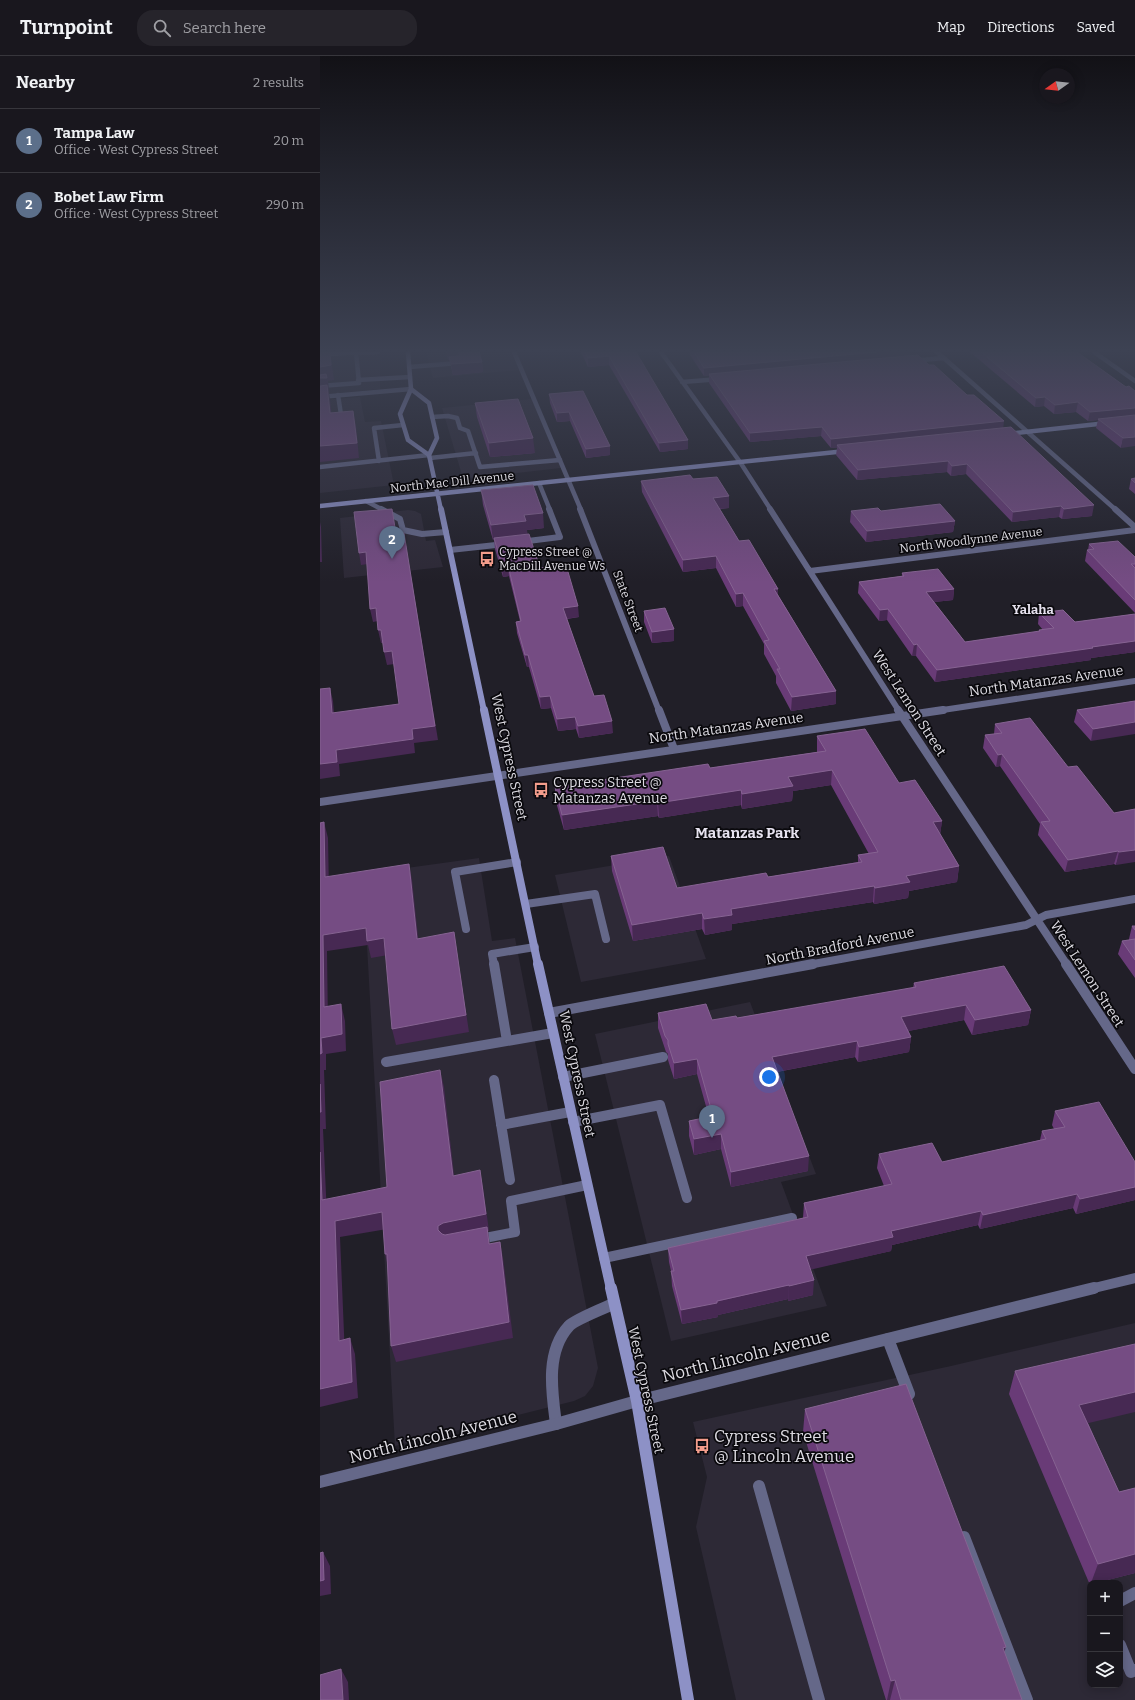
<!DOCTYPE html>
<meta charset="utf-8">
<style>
:root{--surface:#19171e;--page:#26242b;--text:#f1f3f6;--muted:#9f9fa4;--line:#37363c;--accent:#8c9099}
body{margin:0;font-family:Bitter,serif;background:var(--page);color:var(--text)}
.controls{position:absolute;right:12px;bottom:12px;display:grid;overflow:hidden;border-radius:8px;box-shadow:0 2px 10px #0003}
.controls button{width:36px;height:36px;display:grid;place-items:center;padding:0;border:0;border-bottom:1px solid var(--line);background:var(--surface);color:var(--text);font:20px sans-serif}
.compass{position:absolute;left:719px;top:12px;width:36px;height:36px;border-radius:50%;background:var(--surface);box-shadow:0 2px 10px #0003;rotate:255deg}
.you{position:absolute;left:449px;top:1021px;width:14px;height:14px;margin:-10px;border:3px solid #fff;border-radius:50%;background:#1a73e8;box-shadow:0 0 0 6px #1a73e833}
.badge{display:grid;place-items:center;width:26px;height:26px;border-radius:50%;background:var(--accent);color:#fff;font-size:13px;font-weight:700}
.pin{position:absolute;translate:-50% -33px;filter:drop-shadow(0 1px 2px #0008)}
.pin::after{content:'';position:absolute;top:21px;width:14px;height:12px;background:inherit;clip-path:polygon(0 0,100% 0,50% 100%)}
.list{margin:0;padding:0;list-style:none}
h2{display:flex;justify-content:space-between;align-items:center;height:52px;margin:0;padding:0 16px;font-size:17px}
h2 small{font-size:13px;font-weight:400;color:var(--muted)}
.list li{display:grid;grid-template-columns:26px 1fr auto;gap:12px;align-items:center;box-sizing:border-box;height:64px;padding:0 16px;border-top:1px solid var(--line)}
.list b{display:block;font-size:15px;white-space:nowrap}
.list p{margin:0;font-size:13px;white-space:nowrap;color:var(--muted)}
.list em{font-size:13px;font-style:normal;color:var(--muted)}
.icon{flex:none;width:22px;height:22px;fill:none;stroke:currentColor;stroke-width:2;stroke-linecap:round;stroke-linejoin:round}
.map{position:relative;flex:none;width:815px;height:1644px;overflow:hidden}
header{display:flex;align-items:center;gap:24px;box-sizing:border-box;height:56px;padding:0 20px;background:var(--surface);border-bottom:1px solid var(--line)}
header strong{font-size:19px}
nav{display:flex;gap:22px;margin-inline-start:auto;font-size:14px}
.search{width:280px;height:36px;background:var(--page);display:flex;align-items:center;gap:10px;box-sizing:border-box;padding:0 14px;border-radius:16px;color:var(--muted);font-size:15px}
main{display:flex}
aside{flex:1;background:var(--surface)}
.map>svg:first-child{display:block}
.built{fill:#2d2936;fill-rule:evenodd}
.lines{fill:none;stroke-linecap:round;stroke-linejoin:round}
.lane-far4{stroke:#656889;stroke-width:4.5}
.lane-far3{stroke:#656889;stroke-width:6}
.lane-far2{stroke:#656889;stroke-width:8}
.lane-far1{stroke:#656889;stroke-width:10}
.lane{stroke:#656889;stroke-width:12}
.street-far4{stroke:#656889;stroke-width:4.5}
.street-far3{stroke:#656889;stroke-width:6}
.street-far2{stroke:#656889;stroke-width:8}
.street-far1{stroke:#656889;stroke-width:10}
.street{stroke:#656889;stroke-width:12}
.secondary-far4{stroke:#8d91c6;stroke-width:4.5}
.secondary-far3{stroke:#8d91c6;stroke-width:6}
.secondary-far2{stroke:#8d91c6;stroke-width:8}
.secondary-far1{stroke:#8d91c6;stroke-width:10}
.secondary{stroke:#8d91c6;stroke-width:12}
.wall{fill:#693b77}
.shaded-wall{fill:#472953}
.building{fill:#754c83;stroke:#866392}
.labels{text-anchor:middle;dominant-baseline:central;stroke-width:3.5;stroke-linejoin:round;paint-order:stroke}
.far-street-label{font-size:12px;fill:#dddbe2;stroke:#0a090d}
.far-poi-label{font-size:12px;fill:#dddbe2;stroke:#0a090d;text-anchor:start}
.far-neighbourhood-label{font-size:13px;font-weight:bold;fill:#e6e2ef;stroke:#0a090d}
.street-label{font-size:14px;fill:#dddbe2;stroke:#0a090d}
.poi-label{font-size:14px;fill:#dddbe2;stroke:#0a090d;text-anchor:start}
.neighbourhood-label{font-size:15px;font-weight:bold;fill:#e6e2ef;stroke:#0a090d}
.near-street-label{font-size:17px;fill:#dddbe2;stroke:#0a090d}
.near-poi-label{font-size:17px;fill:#dddbe2;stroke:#0a090d;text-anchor:start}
</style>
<header>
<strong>Turnpoint</strong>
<div class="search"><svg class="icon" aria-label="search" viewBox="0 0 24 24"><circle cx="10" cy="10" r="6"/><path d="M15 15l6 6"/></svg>Search here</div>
<nav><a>Map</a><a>Directions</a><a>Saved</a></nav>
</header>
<main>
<aside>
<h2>Nearby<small>2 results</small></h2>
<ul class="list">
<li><span class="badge" style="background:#5c6f8a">1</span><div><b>Tampa Law</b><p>Office · West Cypress Street</p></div><em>20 m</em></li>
<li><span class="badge" style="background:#5c6f8a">2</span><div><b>Bobet Law Firm</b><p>Office · West Cypress Street</p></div><em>290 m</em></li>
</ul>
</aside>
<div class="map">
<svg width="815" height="1644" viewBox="0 0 815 1644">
<rect width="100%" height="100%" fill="#211f28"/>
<path class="built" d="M0,296H60V333L0,339Z
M118,296H191L199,314L113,322L106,297Z
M40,341L45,366L61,365L74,429L0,437V344Z
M212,343L241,412L153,422L142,419L122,352Z
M88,454L95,455L101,458L106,485L115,484L123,511L24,522L20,462Z
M349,800L386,903L261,926L235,819Z
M159,802L172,885L195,882L278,1312L273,1330L265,1340L254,1345L75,1390L43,818Z
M430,946L496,1118L461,1126L507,1250L351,1285L275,978Z
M815,1267V1644H416L376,1471L387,1421L373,1366L631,1310ZM770,1527H800V1629H770Z"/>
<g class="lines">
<path class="lane-far4" d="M36,297L58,296
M0,299L36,296L39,327L0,330
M89,311L139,307
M38,324L90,321
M18,339L22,365
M112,361L128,360L137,362L140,372L148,375L160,411L240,404
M110,402L156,397
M59,405L54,372L83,369
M0,411L109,399
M219,427L230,454
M46,445L63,454"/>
<path class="lane-far3" d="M61,453L80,463L83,474L102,478L126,476
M200,486L240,481L229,453
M130,494L185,488"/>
<path class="lane-far2" d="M206,848L275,838L286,883
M146,873L135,816L197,806
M174,909L172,898L215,891"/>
<path class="lane-far1" d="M174,908L187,985
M66,1006L233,977
M243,1021L343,1001
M174,1024L190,1124
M253,1066L340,1049L367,1142
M181,1069L250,1056
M160,1183L195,1176L191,1145L267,1129
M284,1202L472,1162"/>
<path class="lane" d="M568,1283L589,1338
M236,1368C232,1337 225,1296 249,1270C254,1264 284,1252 293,1248
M439,1430L499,1644
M644,1481L707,1644
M800,1545L815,1537
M800,1589L811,1616L815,1614"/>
<path class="street-far4" d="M194,296L261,454
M341,296L420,406L451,454
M617,296L796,454
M774,296L815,325
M592,305L623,302
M362,326L400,323
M0,341L91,333"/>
<path class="street-far3" d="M260,453L339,655
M450,453L579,655
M795,453L815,471
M490,515L815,474
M616,655L815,625"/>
<path class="street-far2" d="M339,654L354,693
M578,654L747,909
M0,746L623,654
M488,909L706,869L726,859L815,843"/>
<path class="street-far1" d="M746,908L815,1013
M229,957L493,908
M770,1233L815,1222"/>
<path class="street" d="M0,1426L236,1368L317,1345L774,1232"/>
<path class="secondary-far4" d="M88,296L91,333L80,358L88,384L109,399
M91,333L109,347L117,382L109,399L121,454
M687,378L787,367
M0,450L526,395"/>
<path class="secondary-far3" d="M121,453L164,655"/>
<path class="secondary-far2" d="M164,654L218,909"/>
<path class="secondary-far1" d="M218,908L291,1233"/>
<path class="secondary" d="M291,1232L317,1345L368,1644"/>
</g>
<path class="wall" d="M126,296H159L162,306L163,316L133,319L131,311L130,304H128Z
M261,296H316L368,393L340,396L289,309L268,311Z
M370,296H590L589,300L683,372L772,460L742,463L739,461L692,466L646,418L631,420L627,416L537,424L516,399L517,392H511L501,380L430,386L389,327V320H384L370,299Z
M650,296H757L806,331L815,335L801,392L776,372L778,364L768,365L756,356L734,358L724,350L715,351Z
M263,335L290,399L266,402L250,365L237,366L230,347L229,338Z
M155,347L215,397L170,401L157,361Z
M815,422V438L809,433L811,423Z
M373,423L409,440V452L400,453L419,485L458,533V539L516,635V648L471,655L456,627V620L444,598V588L423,550L416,551L396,512L363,516L322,436L321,425Z
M161,434L224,472L207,474V478L220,512L259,561L247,563L274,640L293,677L259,682L256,673L238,675L231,652L221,653L209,611H207L197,577L196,566L200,565L189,520L183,521L175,493L174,484H173L163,449Z
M531,455H561L635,465L633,476L546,486L530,466Z
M769,488L815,501V557L765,505L767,494H768Z
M582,517L634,533L633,544L614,546L645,586L718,576L719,574H723L718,568L719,557L755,566L815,558V596L771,602V604L615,626L596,600H592L567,564L559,565L538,537L539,526L582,520Z
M324,555L354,573V585L332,587L324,566Z
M815,645L771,685L754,666L757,654Z
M675,668L748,711L794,757L815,753L796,809L794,808L745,816L718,779L720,768L680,710L676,711L663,692L665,679L674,678Z
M497,680L579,727L622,765L620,778L639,810L637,826L589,835L588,842L554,848L553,846L412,868V874L385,879L382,873L313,885L292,815L291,800L357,832L448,821L538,806V799L549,798L511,729L473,735L472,745L422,753L421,749L339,762L338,760L244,774L236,746L235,731L390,712L497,696Z
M812,870H815V922L798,898L802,885L809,884V883Z
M594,927L711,954L708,969L652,979L644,964L588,975L591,981L589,996L538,1006L535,1001L457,1016L488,1115L411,1131L401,1093L374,1099L369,1080V1065L389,1061L377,1018L354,1023L348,1004V998L346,996L338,972V957L392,964L417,962L593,932Z
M735,1055L815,1106V1144L756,1158L753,1152L660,1173L658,1169L572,1189L571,1195L490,1213L493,1239L468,1245V1243L398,1259V1261L362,1268L352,1230L351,1215L349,1206L348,1192L483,1162L484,1147L564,1130L557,1112L559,1098L622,1106L720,1084L722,1075L734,1073L732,1069Z
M695,1315L768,1367L799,1436L815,1432V1517L776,1527H770V1529L689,1338Z
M485,1353L684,1597L702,1644H566L483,1376Z"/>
<path class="shaded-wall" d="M10,296L14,324L8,325L9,333V336L10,344L13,372L0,338V311Z
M127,296H138L139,303L129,301L130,304H128Z
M557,296H590L589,301L389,318V320H384V312Z
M289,300V309L268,311V302Z
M162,306L163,316L133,319L131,308Z
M725,341L724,350L715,351L716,342Z
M758,346L756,356L734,358L735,349Z
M815,352V361L778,363V364L768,365L770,356Z
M33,355L36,370L39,402L0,406V390Z
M249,356L250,365L237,366V357Z
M684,365L683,374L517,389V392H511V383Z
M502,371L501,380L430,386V377Z
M815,381V390L801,392L803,382Z
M213,382L215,397L170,401L169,387Z
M368,384V393L340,396L339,387Z
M290,390V399L266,402V393Z
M628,405L627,416L537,424L538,414Z
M647,408L646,418L631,420L632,410Z
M409,440V452L393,453V442Z
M774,449L772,460L742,463L744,453Z
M741,450L739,461L692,466L693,456Z
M223,457L224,472L207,474L208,480L174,482V484H173L171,469L204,459Z
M635,465L633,476L546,486L547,475Z
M0,466L1,471L2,506H0Z
M84,477L118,684L94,687L95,697L19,708L20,720L0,723V708L16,694L92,673Z
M46,496L48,508L41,509L39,497Z
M396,500V512L363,516V504Z
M188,509L189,520L183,521L182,510Z
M454,533H458V546Z
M634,533L633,544L605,547L606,536Z
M423,537V550L416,551V538Z
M258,550L259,561L244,563L243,552Z
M56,552L58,565L53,566L50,553Z
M568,553L567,564L559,565L560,554Z
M354,573V585L332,587V576Z
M58,574H61L64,587H61Z
M815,585V596L771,602V604L615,626L617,614L772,591Z
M597,588L596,600H592L594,589Z
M72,595L75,608L67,609L64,596Z
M205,599H208L209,611H207Z
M10,632L13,645L15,670L12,657Z
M516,635V648L471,655L472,641Z
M230,640L231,652L221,653L220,641Z
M255,661L256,673L238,675L237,663Z
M292,665L293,677L259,682L258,670Z
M815,666V678L771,685L773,673Z
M682,698L680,710L676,711L678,699Z
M512,714L511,729L473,735L472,745L422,753V738L468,721Z
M421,734V749L339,762L338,747Z
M337,745L338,760L244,774L242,759Z
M622,765L620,780L613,766Z
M4,766L8,782L9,837L5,821Z
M815,794V806L796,809L799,796Z
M798,795L794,808L745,816L748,804Z
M89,808L92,824L100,899L97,883Z
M639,810L637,826L589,835L588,842L554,848L555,832L586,820Z
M554,830L553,846L412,868V874L385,879L384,863L411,853Z
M382,857V873L313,885L312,869Z
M46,872L64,882L68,899L51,902L48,889L7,895L8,968L4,951L3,879Z
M134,876L149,976L76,989L72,973Z
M21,948L25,965L26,995L6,998V1014H4L6,1073H3L7,1160L2,1144L0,1096V998L1,982Z
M646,949L644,964L579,977L581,961Z
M711,954L708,969L652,979L655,964Z
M591,981L589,996L538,1006L539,991Z
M537,985L535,1001L451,1017L452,1001Z
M377,1003V1018L354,1023V1007Z
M120,1014L124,1031L136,1136L133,1120Z
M401,1078V1093L374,1099V1083Z
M489,1100L488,1115L411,1131V1116Z
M160,1114L163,1131L169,1175H168L172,1204L122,1187L118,1174V1170Z
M815,1131V1144L756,1158L760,1143Z
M757,1138L753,1152L660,1173L663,1159Z
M661,1155L658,1169L572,1189L571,1195L485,1215L486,1200L571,1175Z
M62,1156L67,1173L20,1181L25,1301L19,1285L15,1165Z
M180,1186L183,1202L193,1282L76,1306L71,1290Z
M65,1198H67L69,1215Z
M494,1224L493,1239L468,1245L469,1230Z
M469,1229L468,1243L398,1259V1261L362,1268L361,1254Z
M30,1282L35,1298L38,1342L0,1351V1333Z
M815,1336V1356L752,1371L759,1349Z
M3,1496L10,1510L11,1538L0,1540V1525Z
M815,1498V1517L776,1527H771L778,1508Z
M686,1591L679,1612L683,1592Z
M21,1613L28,1626L29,1644H23Z
M575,1624L570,1644H567L571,1625Z"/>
<path class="building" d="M0,296H10L11,309L0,311Z
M141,296H159L162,306L131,308L129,301L139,300Z
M265,296H316L368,384L339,387L289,300L268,302Z
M374,296H557L384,312Z
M661,296H757L806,331L809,330L815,335V352L770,356L758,346L735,349L725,341L716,342Z
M598,299L609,309H614L647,339H654L684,365L511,383L502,371L430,377L389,318Z
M6,318L7,322H0V319Z
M7,329L10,357L33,355L37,387L0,390V330Z
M263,335L290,390L266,393L249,356L237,357L229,338Z
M198,343L213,382L169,387L155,347Z
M815,359V381L803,382L778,363Z
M691,371L774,449L744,453L741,450L693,456L647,408L632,410L628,405L538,414L517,389Z
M370,419L373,423L397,421L409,440L393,442L419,485L429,484L458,533H454L516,635L472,641L457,613H460L444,585L449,584L423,537L416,538L396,500L363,504L321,425Z
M815,422V427L811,423Z
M213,429L223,457L204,459L206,465L171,469L161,434Z
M620,448L635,465L547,475L531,455L558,452L561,455Z
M72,453L76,478L84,477L115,670L92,673L93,683L16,694L17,706L0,708V633L10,632L12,657L79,648L72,595L64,596L61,574H58L56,552L50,553L46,496L39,497L34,456Z
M209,478L220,512L246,509L258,550L243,552L274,640L284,639L292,665L258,670L255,661L237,663L230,640L220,641L208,599H205L196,566L201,565L188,509L182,510L174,482Z
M798,485L815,501V508H811L815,512V544L767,494L774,493L769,488Z
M618,513L634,533L606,536L645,586L720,575L719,574L734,572L719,557L743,554L755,566L815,558V585L772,591L773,592L617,614L597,588L594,589L568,553L560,554L539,526L584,520L582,517Z
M345,552L354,573L332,576L324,555Z
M815,645V666L773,673L757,654Z
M710,662L748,711L757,710L794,757L815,753V794L799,796L798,795L748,804L721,766L730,765L682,698L678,699L665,679L682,677L675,668Z
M545,673L579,727L595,724L622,765L613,766L639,810L586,820L590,826L555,832L554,830L411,853L412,859L384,863L382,857L312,869L291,800L343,791L357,832L446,817L448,821L542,806L538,799L558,796L512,714L468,721L473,730L422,738L421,734L338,747L337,745L242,759L235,731L388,708L390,712L506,695L497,680Z
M4,766L5,821L89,808L97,883L134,876L146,959L72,973L64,882L47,885L46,872L3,879L4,951L21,948L22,978L1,982L2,997L0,998V767Z
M812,870H815V874Z
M815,883V904L802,885Z
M684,910L711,954L655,964L646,949L581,961L591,981L539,991L537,985L452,1001L489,1100L411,1116L401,1078L374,1083L369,1065L393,1060L377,1003L354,1007L348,988V984L345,980L338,957L386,948L392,964L416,960L417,962L596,931L594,927Z
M120,1014L133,1120L160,1114L166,1158L123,1167L118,1170V1174L122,1178L125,1179L167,1171L169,1188L180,1186L189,1266L71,1290L67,1198H65L62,1156L15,1165L19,1285L30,1282L32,1326L0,1333V1096L2,1144L67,1131L60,1026Z
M0,1028L1,1056H0Z
M779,1046L815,1106V1131L760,1143L757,1138L663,1159L661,1155L571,1175L573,1181L486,1200L494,1224L469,1230V1229L397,1245V1247L361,1254L351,1215H354L348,1192L488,1161L484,1147L572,1128L559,1098L612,1087L622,1106L726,1083L722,1075L745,1071L735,1055Z
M815,1288V1336L759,1349L799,1436L815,1432V1498L778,1508L695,1315Z
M586,1328L686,1591L683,1592L702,1644H581L575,1624L571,1625L485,1353Z
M3,1496L4,1524L0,1525V1497Z
M21,1613L23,1644H0V1619Z"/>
<linearGradient id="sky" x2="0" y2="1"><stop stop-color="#121116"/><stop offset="0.56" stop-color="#3d4253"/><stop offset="1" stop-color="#3d4253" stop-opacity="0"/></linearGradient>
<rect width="815" height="526" fill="url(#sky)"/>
<defs>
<symbol id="bus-bare" viewBox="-9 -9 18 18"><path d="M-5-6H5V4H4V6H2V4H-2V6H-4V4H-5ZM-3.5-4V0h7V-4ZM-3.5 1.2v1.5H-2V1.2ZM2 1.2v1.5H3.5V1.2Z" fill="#f49d8c" stroke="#0a090d" stroke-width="2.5" paint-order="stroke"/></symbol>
</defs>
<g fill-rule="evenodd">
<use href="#bus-bare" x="156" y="492" width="22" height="22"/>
<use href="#bus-bare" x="210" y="723" width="22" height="22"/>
<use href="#bus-bare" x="371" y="1379" width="22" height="22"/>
</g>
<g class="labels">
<g class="far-street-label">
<text transform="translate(132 426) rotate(-6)">North Mac Dill Avenue</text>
<text transform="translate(651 484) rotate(-7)">North Woodlynne Avenue</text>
<text transform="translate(308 545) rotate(69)">State Street</text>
</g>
<g class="far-poi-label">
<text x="179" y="496">Cypress Street @<tspan x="179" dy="14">MacDill Avenue Ws</tspan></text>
</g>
<g class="far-neighbourhood-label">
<text x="713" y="553">Yalaha</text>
</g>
<g class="street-label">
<text transform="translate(726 625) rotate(-8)">North Matanzas Avenue</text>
<text transform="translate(589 647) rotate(57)">West Lemon Street</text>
<text transform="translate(406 672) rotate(-8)">North Matanzas Avenue</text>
<text transform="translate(189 701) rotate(78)">West Cypress Street</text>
<text transform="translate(520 890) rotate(-11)">North Bradford Avenue</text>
<text transform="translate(767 918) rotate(57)">West Lemon Street</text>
<text transform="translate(257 1018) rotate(78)">West Cypress Street</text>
<text transform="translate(326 1334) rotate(78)">West Cypress Street</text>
</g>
<g class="poi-label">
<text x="233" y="726">Cypress Street @<tspan x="233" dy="16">Matanzas Avenue</tspan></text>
</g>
<g class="neighbourhood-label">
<text x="427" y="777">Matanzas Park</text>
</g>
<g class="near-street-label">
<text transform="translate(426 1300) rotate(-14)">North Lincoln Avenue</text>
<text transform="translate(113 1381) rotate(-14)">North Lincoln Avenue</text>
</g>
<g class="near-poi-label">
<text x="394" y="1380">Cypress Street<tspan x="394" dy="20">@ Lincoln Avenue</tspan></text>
</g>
</g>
</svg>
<div class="controls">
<button>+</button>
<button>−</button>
<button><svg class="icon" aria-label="layers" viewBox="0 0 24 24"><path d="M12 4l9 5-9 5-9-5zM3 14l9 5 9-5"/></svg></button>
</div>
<svg class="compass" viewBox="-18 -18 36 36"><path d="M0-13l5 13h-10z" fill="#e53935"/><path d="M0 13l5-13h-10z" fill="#9f9fa4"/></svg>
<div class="you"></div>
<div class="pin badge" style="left:392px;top:1082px;background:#5c6f8a">1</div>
<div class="pin badge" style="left:72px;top:503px;background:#5c6f8a">2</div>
</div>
</main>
